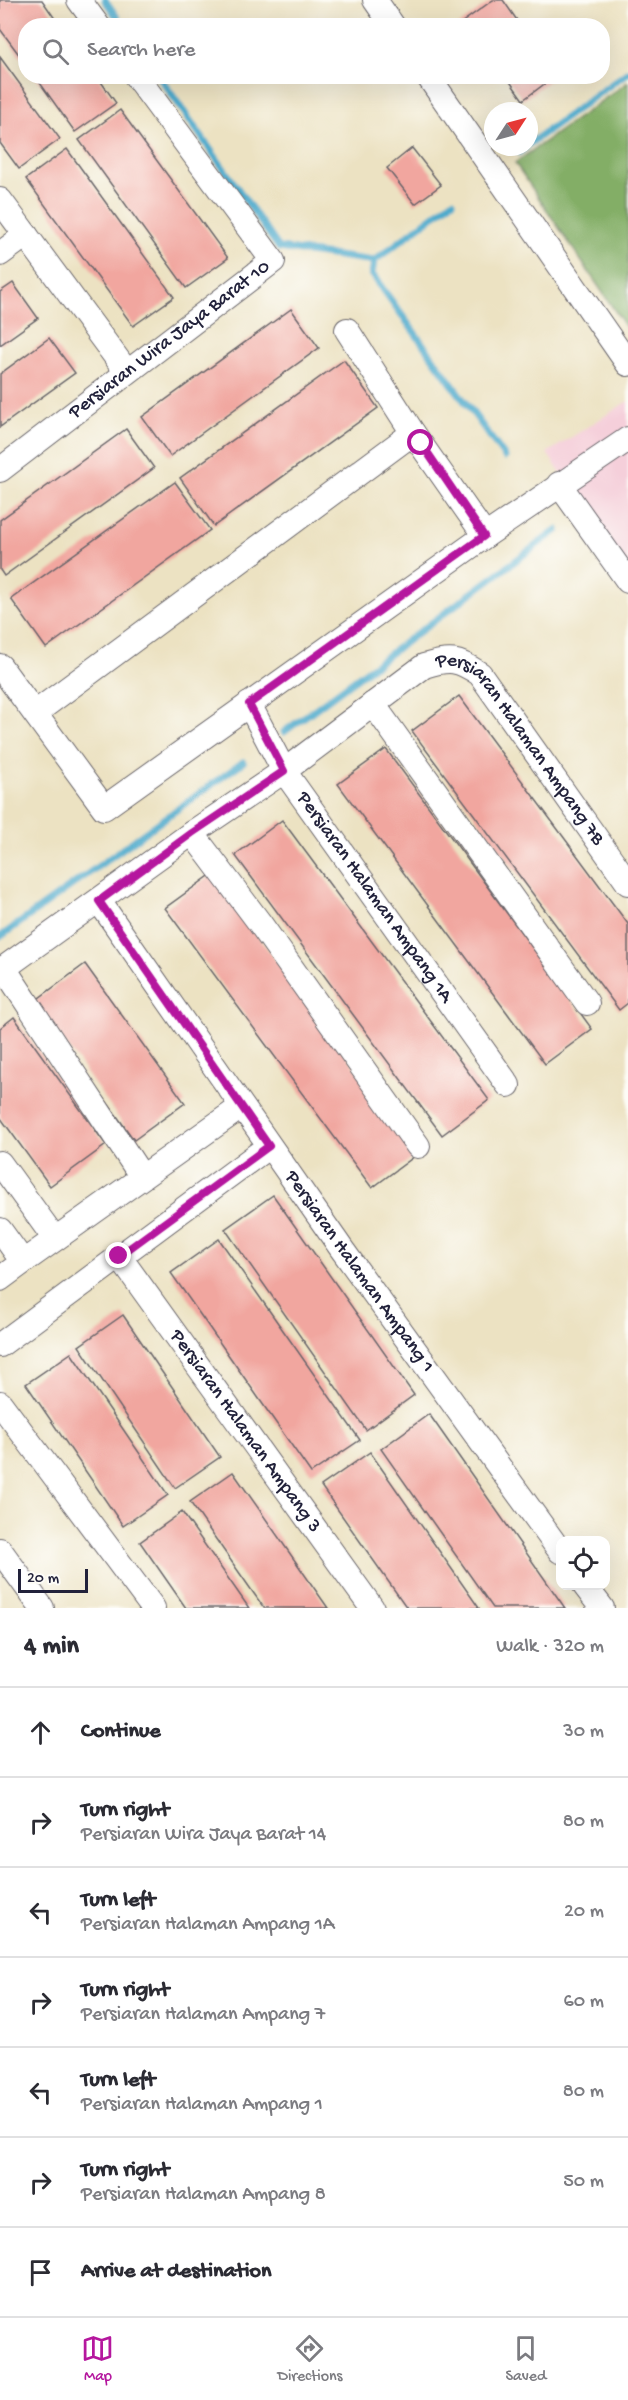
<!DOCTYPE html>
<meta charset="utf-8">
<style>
:root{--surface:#fff;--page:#f2f2f3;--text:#2b2b33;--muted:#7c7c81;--line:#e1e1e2;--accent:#b5179e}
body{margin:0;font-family:"Gochi Hand",sans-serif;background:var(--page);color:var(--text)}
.controls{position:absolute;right:18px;bottom:18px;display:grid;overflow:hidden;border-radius:12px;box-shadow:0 6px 24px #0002}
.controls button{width:54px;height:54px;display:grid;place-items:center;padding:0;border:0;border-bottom:2px solid var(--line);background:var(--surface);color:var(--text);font:30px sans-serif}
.compass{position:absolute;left:484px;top:102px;width:54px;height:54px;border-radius:50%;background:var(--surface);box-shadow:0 6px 24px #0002;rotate:54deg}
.scale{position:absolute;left:18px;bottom:15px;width:70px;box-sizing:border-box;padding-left:6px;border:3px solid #22223b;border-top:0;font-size:16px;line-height:21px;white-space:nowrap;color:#22223b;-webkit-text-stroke:4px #fdfcf7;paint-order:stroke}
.stop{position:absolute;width:18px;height:18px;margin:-14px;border:4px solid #b5179e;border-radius:50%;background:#fff}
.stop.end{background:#b5179e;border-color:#fff;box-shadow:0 2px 6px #0008}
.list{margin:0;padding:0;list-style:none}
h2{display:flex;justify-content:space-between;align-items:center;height:78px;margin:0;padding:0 24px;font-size:26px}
h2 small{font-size:20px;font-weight:400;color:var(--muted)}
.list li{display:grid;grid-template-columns:39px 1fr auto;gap:18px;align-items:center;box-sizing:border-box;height:90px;padding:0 24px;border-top:2px solid var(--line)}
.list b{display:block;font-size:22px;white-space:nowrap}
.list p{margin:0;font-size:20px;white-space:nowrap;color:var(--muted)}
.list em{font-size:20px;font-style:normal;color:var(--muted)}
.icon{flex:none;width:33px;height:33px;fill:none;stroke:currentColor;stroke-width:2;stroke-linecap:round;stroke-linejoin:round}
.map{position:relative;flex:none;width:628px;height:1608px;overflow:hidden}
.search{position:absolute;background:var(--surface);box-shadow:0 6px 24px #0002;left:18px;right:18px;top:18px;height:66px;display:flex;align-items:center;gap:15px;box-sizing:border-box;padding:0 21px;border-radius:24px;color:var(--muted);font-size:22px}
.sheet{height:708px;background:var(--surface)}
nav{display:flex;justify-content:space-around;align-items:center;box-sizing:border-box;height:84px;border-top:2px solid var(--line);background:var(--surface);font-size:16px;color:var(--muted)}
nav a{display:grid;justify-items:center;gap:3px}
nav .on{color:var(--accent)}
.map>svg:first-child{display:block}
.built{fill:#f5cfda}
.forest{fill:#83ae66;stroke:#526850;stroke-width:1.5}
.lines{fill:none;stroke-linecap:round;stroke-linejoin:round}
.stream{stroke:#4eaacc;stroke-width:7}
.building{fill:#f1a69f}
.minor-casing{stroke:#69656a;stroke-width:26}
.minor{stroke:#fff;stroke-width:24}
.route{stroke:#b5179e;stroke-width:8}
.labels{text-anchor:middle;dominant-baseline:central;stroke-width:6;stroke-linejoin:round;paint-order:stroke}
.street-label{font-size:20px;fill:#22223b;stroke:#fdfcf7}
</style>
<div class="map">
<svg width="628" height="1608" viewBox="0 0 628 1608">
<rect width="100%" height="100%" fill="#fdfcf7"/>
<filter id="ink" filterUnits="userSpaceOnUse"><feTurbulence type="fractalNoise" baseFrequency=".0167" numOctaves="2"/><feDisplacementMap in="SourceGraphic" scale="12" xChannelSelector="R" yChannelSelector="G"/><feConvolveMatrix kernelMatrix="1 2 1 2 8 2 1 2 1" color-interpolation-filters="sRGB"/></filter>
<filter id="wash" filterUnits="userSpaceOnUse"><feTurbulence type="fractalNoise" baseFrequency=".008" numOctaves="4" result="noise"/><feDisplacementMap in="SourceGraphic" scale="24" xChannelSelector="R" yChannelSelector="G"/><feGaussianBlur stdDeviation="1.35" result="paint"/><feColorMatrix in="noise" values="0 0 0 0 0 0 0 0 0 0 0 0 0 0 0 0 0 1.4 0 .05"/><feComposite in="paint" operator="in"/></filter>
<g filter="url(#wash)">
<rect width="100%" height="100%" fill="#ece2c2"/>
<path class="built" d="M628,401V573L547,453Z"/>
<path class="forest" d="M628,82V330L515,163Z"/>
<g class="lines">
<path class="stream" d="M105,0L123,26
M159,76L279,248L374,261L453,201
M529,144L628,72
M519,152L526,147
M374,261L372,274L505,457
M284,732L557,530
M0,937L243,762"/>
</g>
<g id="blocks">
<path class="building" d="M0,0H42L60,26H26V64L0,29Z
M493,0H503L521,26H457Z
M0,57L60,139L19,169L0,143Z
M35,76H97L116,103L75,132Z
M506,76H555L523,100Z
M120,110L228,258L186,288L79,140Z
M412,148L441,185L415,204L387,168Z
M67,149L174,297L133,326L26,179Z
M13,283L38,318L0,345V292Z
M291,309L319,348L170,456L142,417Z
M49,338L75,373L0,427V374Z
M344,360L378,408L214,526L180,478Z
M126,429L154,468L4,576L0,570V520Z
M175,482L210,530L46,648L11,599Z
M459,696L628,924V1003L619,1010L412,731Z
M386,749L592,1029L545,1064L338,784Z
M282,820L489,1100L442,1135L235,855Z
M212,874L419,1153L372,1188L165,908Z
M85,964L185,1103L134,1140L35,1001Z
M14,1017L106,1145L50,1186L0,1117V1028Z
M273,1195L414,1395L366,1430L225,1229Z
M219,1239L360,1440L311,1473L171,1273Z
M123,1315L220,1457L175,1488L79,1346Z
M71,1353L168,1495L123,1526L26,1384Z
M429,1414L565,1608H493L381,1449Z
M370,1452L479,1608H407L321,1486Z
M233,1472L328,1608H264L190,1502Z
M182,1512L249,1608H186L140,1542Z"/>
</g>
</g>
<g filter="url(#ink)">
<use href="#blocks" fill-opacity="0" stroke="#69656a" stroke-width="1.5"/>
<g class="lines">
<defs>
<g id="minor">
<path d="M79,0L98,26"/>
<path d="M375,0L393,26"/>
<path d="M428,76L628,364"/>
<path d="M0,200L127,372"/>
<path d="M0,254L26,235"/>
<path d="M347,330L413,433L485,536"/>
<path id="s1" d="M0,470L273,261L136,76"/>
<path d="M559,484L628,581"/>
<path d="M0,666L104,808L485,536L628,439"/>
<path id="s2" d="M249,704L284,771L508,1085"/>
<path d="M373,704L587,1003"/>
<path d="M35,713L413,433"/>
<path d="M192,833L259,922L418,1146"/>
<path id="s3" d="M99,901L341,1248L560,1551"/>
<path d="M4,968L142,1177"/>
<path id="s4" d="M0,971L192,833L284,771L424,666C450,658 458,659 480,674L628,883"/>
<path d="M0,1163L55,1239"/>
<path d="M0,1230L23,1262L0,1279"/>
<path id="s5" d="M119,1256L372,1608"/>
<path d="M23,1262L241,1107"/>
<path d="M0,1345L269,1146"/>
<path d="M0,1403L153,1608"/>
<path d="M0,1550L42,1608"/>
<path d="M585,1586L602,1608"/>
</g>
</defs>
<use href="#minor" class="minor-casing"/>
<use href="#minor" class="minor"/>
</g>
</g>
<g class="lines" filter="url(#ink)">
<path class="route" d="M119,1256L269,1146L99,901L192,833L284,771L249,704L484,536L421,443"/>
</g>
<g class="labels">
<g class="street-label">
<text stroke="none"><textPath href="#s1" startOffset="214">Persiaran Wira Jaya Barat 10</textPath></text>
<text stroke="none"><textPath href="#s4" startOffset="662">Persiaran Halaman Ampang 7B</textPath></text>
<text stroke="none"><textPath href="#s2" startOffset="231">Persiaran Halaman Ampang 1A</textPath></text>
<text stroke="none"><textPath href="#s3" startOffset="453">Persiaran Halaman Ampang 1</textPath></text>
<text stroke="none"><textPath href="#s5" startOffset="216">Persiaran Halaman Ampang 3</textPath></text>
</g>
</g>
</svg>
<div class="controls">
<button><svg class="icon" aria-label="locate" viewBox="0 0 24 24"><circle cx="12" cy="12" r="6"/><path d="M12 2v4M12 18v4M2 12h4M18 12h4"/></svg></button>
</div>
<svg class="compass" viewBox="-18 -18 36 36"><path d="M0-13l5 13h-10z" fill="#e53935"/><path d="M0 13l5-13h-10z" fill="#7c7c81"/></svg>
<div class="scale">20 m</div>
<div class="stop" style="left:421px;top:443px"></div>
<div class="stop end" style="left:119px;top:1256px"></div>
<div class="search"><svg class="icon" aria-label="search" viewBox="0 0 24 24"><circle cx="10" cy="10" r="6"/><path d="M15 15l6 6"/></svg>Search here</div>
</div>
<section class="sheet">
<h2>4 min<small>Walk · 320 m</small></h2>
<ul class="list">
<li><svg class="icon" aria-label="ahead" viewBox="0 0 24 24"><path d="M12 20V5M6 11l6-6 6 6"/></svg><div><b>Continue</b></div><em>30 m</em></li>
<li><svg class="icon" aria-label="right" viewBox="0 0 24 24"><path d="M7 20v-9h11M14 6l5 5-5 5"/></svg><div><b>Turn right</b><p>Persiaran Wira Jaya Barat 14</p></div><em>80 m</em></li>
<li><svg class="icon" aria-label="left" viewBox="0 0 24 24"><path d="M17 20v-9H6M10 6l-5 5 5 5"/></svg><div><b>Turn left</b><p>Persiaran Halaman Ampang 1A</p></div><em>20 m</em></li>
<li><svg class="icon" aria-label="right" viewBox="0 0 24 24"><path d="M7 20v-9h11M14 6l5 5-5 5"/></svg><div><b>Turn right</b><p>Persiaran Halaman Ampang 7</p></div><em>60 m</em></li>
<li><svg class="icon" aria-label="left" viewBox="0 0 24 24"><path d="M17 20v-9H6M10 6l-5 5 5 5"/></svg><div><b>Turn left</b><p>Persiaran Halaman Ampang 1</p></div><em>80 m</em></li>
<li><svg class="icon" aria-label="right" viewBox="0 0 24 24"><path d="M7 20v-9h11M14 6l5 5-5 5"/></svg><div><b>Turn right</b><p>Persiaran Halaman Ampang 8</p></div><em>50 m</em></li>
<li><svg class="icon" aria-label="arrive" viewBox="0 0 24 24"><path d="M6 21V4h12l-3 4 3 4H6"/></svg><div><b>Arrive at destination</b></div></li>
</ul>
</section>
<nav>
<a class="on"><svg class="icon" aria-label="map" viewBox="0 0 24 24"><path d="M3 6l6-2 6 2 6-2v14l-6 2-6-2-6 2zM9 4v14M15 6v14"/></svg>Map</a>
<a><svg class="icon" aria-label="directions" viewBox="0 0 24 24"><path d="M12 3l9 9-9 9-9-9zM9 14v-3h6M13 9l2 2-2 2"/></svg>Directions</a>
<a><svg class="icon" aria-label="saved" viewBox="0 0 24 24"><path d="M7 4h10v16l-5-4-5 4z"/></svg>Saved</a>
</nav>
